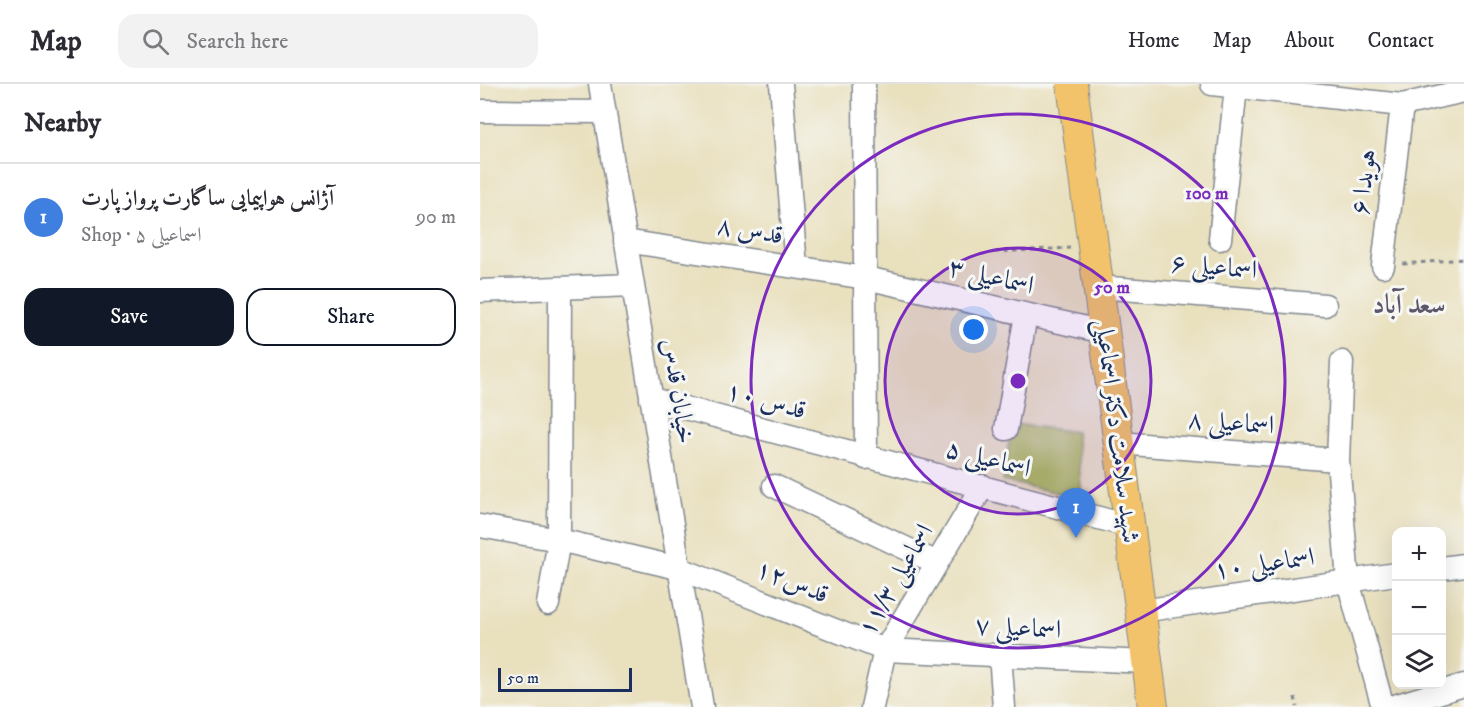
<!DOCTYPE html>
<meta charset="utf-8">
<style>
:root{--surface:#fff;--page:#f2f2f3;--text:#2b2b33;--muted:#7c7c81;--line:#e1e1e2;--accent:#111827}
body{margin:0;font-family:"IM FELL DW Pica",Amiri,serif;background:var(--page);color:var(--text)}
.controls{position:absolute;right:18px;bottom:18px;display:grid;overflow:hidden;border-radius:12px;box-shadow:0 6px 24px #0002}
.controls button{width:54px;height:54px;display:grid;place-items:center;padding:0;border:0;border-bottom:2px solid var(--line);background:var(--surface);color:var(--text);font:30px sans-serif}
.scale{position:absolute;left:18px;bottom:15px;width:134px;box-sizing:border-box;padding-left:6px;border:3px solid #1b2f5e;border-top:0;font-size:16px;line-height:21px;white-space:nowrap;color:#1b2f5e;-webkit-text-stroke:4px #f6f6f2;paint-order:stroke}
.you{position:absolute;left:494px;top:246px;width:21px;height:21px;margin:-15px;border:4px solid #fff;border-radius:50%;background:#1a73e8;box-shadow:0 0 0 9px #1a73e833}
.badge{display:grid;place-items:center;width:39px;height:39px;border-radius:50%;background:var(--accent);color:#fff;font-size:20px;font-weight:700}
.pin{position:absolute;translate:-50% -50px;filter:drop-shadow(0 2px 3px #0008)}
.pin::after{content:'';position:absolute;top:32px;width:21px;height:18px;background:inherit;clip-path:polygon(0 0,100% 0,50% 100%)}
.list{margin:0;padding:0;list-style:none}
h2{display:flex;justify-content:space-between;align-items:center;height:78px;margin:0;padding:0 24px;font-size:26px}
h2 small{font-size:20px;font-weight:400;color:var(--muted)}
.list li{display:grid;grid-template-columns:39px 1fr auto;gap:18px;align-items:center;box-sizing:border-box;height:108px;padding:0 24px;border-top:2px solid var(--line)}
.list b{display:block;font-size:22px;white-space:nowrap}
.list p{margin:0;font-size:20px;white-space:nowrap;color:var(--muted)}
.list em{font-size:20px;font-style:normal;color:var(--muted)}
.actions{display:flex;gap:12px;padding:18px 24px}
.actions a{flex:1;padding:14px 0;border:2px solid var(--accent);border-radius:18px;text-align:center;font-size:21px;color:var(--accent)}
.actions .main{background:var(--accent);color:#fff}
.icon{flex:none;width:33px;height:33px;fill:none;stroke:currentColor;stroke-width:2;stroke-linecap:round;stroke-linejoin:round}
.map{position:relative;flex:none;width:984px;height:623px;overflow:hidden}
header{display:flex;align-items:center;gap:36px;box-sizing:border-box;height:84px;padding:0 30px;background:var(--surface);border-bottom:2px solid var(--line)}
header strong{font-size:28px}
nav{display:flex;gap:33px;margin-inline-start:auto;font-size:21px}
.search{width:420px;height:54px;background:var(--page);display:flex;align-items:center;gap:15px;box-sizing:border-box;padding:0 21px;border-radius:18px;color:var(--muted);font-size:22px}
main{display:flex}
aside{flex:1;background:var(--surface)}
.map>svg:first-child{display:block}
.green{fill:#adbd5f;stroke:#64765e;stroke-width:1.5}
.lines{fill:none;stroke-linecap:round;stroke-linejoin:round}
.minor-casing{stroke:#82888e;stroke-width:25}
.major-casing{stroke:#82888e;stroke-width:32}
.path{stroke:#82888e;stroke-width:3;stroke-dasharray:4.5 4.5;stroke-linecap:butt}
.minor{stroke:#fff;stroke-width:22}
.major{stroke:#f2c36a;stroke-width:30}
.ring{fill:none;stroke:#7b2cbf;stroke-width:3}
.labels{text-anchor:middle;dominant-baseline:central;stroke-width:6;stroke-linejoin:round;paint-order:stroke}
.street-label{font-size:26px;fill:#1b2f5e;stroke:#f6f6f2}
.neighbourhood-label{font-size:27px;font-weight:bold;fill:#5e576c;stroke:#f6f6f2}
.centre{fill:#7b2cbf;stroke:#f6f6f2;stroke-width:3}
.ring-label{font-size:18px;text-anchor:middle;font-weight:bold;fill:#7b2cbf;stroke:#f6f6f2;stroke-width:6;stroke-linejoin:round;paint-order:stroke}
</style>
<header>
<strong>Map</strong>
<div class="search"><svg class="icon" aria-label="search" viewBox="0 0 24 24"><circle cx="10" cy="10" r="6"/><path d="M15 15l6 6"/></svg>Search here</div>
<nav><a>Home</a><a>Map</a><a>About</a><a>Contact</a></nav>
</header>
<main>
<aside>
<h2>Nearby<small></small></h2>
<ul class="list">
<li><span class="badge" style="background:#3f7fe0">1</span><div><b>آژانس هواپیمایی ساگارت پرواز پارت</b><p>Shop · اسماعیلی ۵</p></div><em>90 m</em></li>
</ul>
<div class="actions"><a class="main">Save</a><a>Share</a></div>
</aside>
<div class="map">
<svg width="984" height="623" viewBox="0 0 984 623">
<rect width="100%" height="100%" fill="#f6f6f2"/>
<filter id="ink" filterUnits="userSpaceOnUse"><feTurbulence type="fractalNoise" baseFrequency=".0167" numOctaves="2"/><feDisplacementMap in="SourceGraphic" scale="12" xChannelSelector="R" yChannelSelector="G"/><feConvolveMatrix kernelMatrix="1 2 1 2 8 2 1 2 1" color-interpolation-filters="sRGB"/></filter>
<filter id="wash" filterUnits="userSpaceOnUse"><feTurbulence type="fractalNoise" baseFrequency=".008" numOctaves="4" result="noise"/><feDisplacementMap in="SourceGraphic" scale="24" xChannelSelector="R" yChannelSelector="G"/><feGaussianBlur stdDeviation="1.35" result="paint"/><feColorMatrix in="noise" values="0 0 0 0 0 0 0 0 0 0 0 0 0 0 0 0 0 1.4 0 .05"/><feComposite in="paint" operator="in"/></filter>
<g filter="url(#wash)">
<rect width="100%" height="100%" fill="#e9e0be"/>
<path class="green" d="M532,340L596,348L602,414L523,397Z"/>
</g>
<g filter="url(#ink)">
<g class="lines">
<defs>
<path id="minor" d="M120,0L222,623
M301,0L316,183
M384,0L386,374
M732,0L922,21L984,7
M0,27L124,28
M740,155L756,3
M145,157L386,194L624,248
M903,182L922,21
M618,203L845,221
M0,207L153,201
M862,278L858,376L868,497L903,623
M171,315L649,442
M526,345L546,231
M639,359L858,376
M294,402L457,479
M0,442L79,456L198,484L405,566L667,578
M962,484L984,481
M68,520L79,456L80,204
M661,527L916,490
M520,571L524,623
M392,623L405,566L503,402
M911,623L984,601"/>
<path id="major" d="M592,0L673,623"/>
</defs>
<use href="#minor" class="minor-casing"/>
<use href="#major" class="major-casing"/>
<path class="path" d="M515,168L590,164
M923,180L984,175
M815,613L817,623"/>
<use href="#minor" class="minor"/>
<use href="#major" class="major"/>
</g>
</g>
<circle cx="538" cy="297" r="133" fill="#7b2cbf" fill-opacity=".12"/>
<g class="ring">
<circle cx="538" cy="297" r="133"/>
<circle cx="538" cy="297" r="267"/>
</g>
<g class="labels">
<g class="street-label">
<text transform="translate(884 98) rotate(-83)">هویدا ۶</text>
<text transform="translate(270 147) rotate(9)">قدس ۸</text>
<text transform="translate(734 183) rotate(5)">اسماعیلی ۶</text>
<text transform="translate(511 193) rotate(13)">اسماعیلی ۳</text>
<text transform="translate(198 307) rotate(81)">خیابان قدس</text>
<text transform="translate(286 317) rotate(15)">قدس ۱۰</text>
<text transform="translate(751 339) rotate(4)">اسماعیلی ۸</text>
<text transform="translate(637 347) rotate(83)">شهید سلامت دکتر اسماعیلی</text>
<text transform="translate(508 375) rotate(14)">اسماعیلی ۵</text>
<text transform="translate(784 480) rotate(-8)">اسماعیلی ۱۰</text>
<text transform="translate(416 496) rotate(-60)">اسماعیلی ۱۱/۳</text>
<text transform="translate(312 498) rotate(22)">قدس۱۲</text>
<text transform="translate(538 544) rotate(3)">اسماعیلی ۷</text>
</g>
<g class="neighbourhood-label">
<text x="929" y="221">سعد آباد</text>
</g>
</g>
<circle cx="538" cy="297" r="9" class="centre"/>
<g class="ring-label">
<text x="727" y="115">100 m</text>
<text x="632" y="209">50 m</text>
</g>
</svg>
<div class="controls">
<button>+</button>
<button>−</button>
<button><svg class="icon" aria-label="layers" viewBox="0 0 24 24"><path d="M12 4l9 5-9 5-9-5zM3 14l9 5 9-5"/></svg></button>
</div>
<div class="scale">50 m</div>
<div class="you"></div>
<div class="pin badge" style="left:596px;top:454px;background:#3f7fe0">1</div>
</div>
</main>
